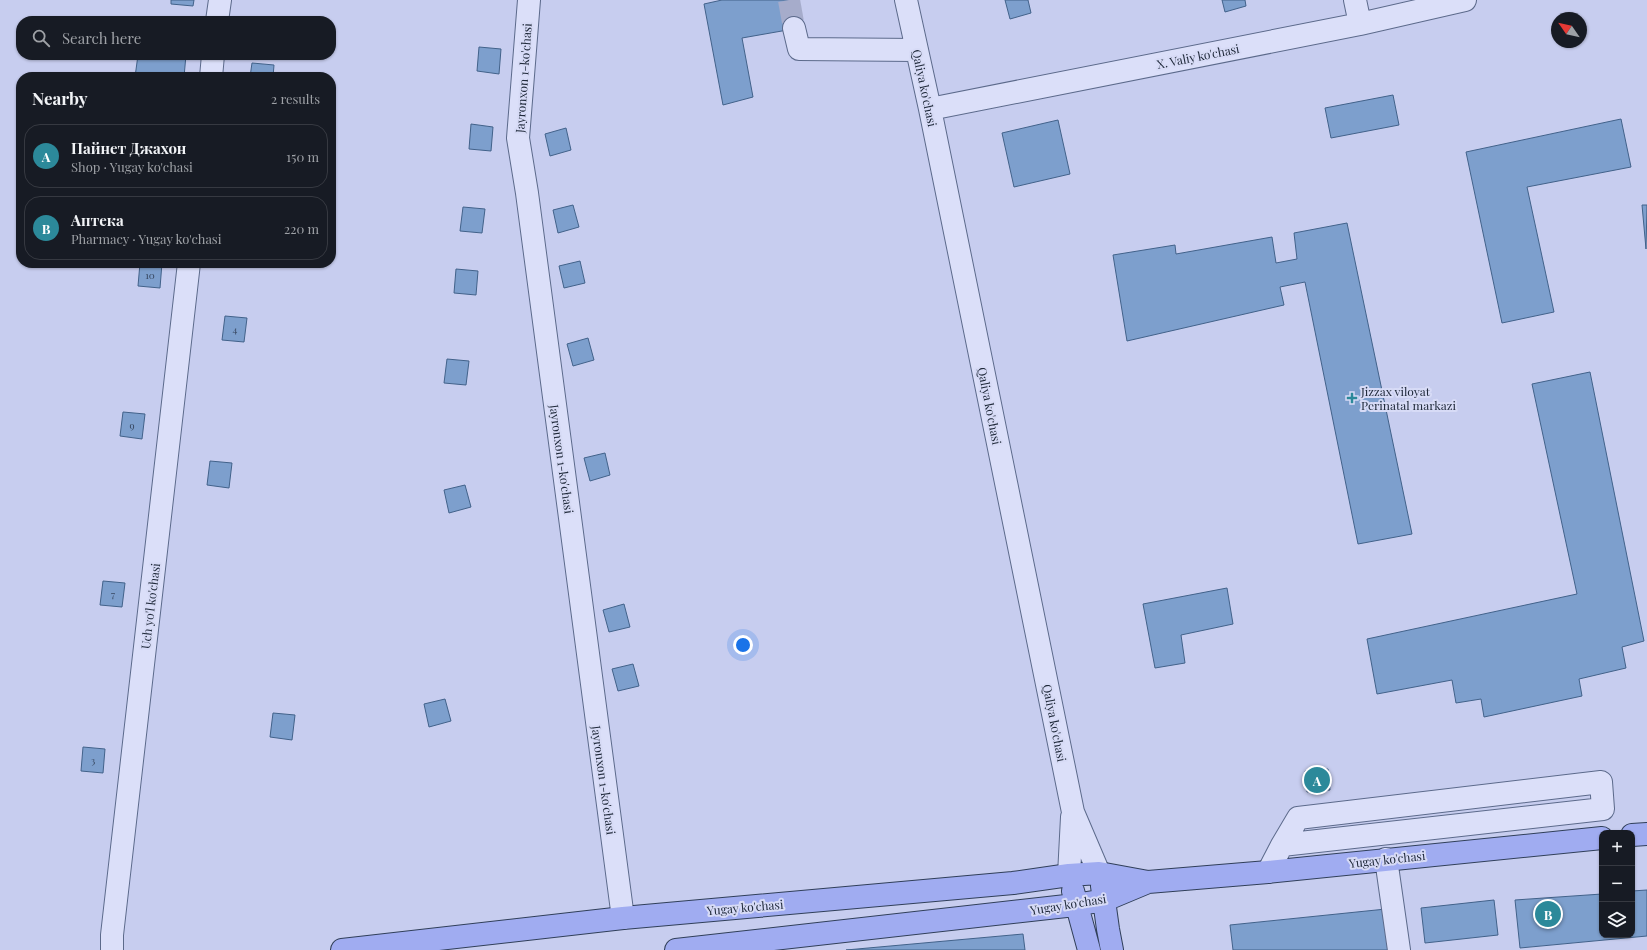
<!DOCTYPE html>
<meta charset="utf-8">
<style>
:root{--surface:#171b24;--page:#242831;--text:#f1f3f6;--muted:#9ea1a6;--line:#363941;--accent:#2c899a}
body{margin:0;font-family:"Playfair Display",serif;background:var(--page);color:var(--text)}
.controls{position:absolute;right:12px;bottom:12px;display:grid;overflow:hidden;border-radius:8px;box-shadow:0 1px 3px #0004}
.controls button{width:36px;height:36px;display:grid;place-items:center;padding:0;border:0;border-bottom:1px solid var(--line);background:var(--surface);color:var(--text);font:20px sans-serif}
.compass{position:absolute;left:1551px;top:12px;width:36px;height:36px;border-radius:50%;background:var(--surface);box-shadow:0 1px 3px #0004;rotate:304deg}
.you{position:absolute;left:743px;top:645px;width:14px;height:14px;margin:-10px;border:3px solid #fff;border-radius:50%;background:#1a73e8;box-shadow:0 0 0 6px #1a73e833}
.badge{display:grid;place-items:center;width:26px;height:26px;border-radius:50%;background:var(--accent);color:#fff;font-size:13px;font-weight:700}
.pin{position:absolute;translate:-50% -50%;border:2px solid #fff;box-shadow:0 1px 4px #0006}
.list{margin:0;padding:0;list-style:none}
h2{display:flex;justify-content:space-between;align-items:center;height:52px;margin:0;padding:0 16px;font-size:17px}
h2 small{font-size:13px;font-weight:400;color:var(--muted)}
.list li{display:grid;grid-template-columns:26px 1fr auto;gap:12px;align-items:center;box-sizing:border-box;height:64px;margin:0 8px 8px;padding:0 8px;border:1px solid var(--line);border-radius:16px}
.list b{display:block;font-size:15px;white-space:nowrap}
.list p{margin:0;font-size:13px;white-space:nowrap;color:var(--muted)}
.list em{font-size:13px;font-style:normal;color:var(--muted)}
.icon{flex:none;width:22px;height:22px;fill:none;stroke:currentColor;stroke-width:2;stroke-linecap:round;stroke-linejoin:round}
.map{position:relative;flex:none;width:1647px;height:950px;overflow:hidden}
.search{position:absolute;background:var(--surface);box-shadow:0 1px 3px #0004;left:16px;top:16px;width:320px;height:44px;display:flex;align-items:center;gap:10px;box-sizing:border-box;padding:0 14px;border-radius:16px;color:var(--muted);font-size:15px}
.panel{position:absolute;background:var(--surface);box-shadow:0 1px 3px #0004;left:16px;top:72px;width:320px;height:196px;border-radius:16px}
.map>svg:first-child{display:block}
.building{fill:#7d9fcd;stroke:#42628a}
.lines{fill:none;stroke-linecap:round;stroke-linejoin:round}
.minor-tunnel{stroke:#a6accb;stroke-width:22;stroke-dasharray:22 11;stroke-linecap:butt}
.minor-casing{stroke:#5c6a8b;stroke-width:24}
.major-casing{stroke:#303f59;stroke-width:24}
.minor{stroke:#dbdff9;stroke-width:22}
.major{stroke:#a0acf1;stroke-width:22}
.poi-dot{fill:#2c899a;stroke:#d7dbf6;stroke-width:1.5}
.labels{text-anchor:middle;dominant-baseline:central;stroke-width:4;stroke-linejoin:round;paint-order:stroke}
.number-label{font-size:10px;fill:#374760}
.street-label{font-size:12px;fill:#202a3b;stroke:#d7dbf6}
.poi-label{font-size:12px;fill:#202a3b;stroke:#d7dbf6;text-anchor:start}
</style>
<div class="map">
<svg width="1647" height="950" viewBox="0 0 1647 950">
<rect width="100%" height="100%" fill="#c7cdef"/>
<path class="building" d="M171,0H194L193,6L171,4Z
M722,0H797L799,28L742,38L753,97L723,105L704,4Z
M1005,0H1028L1031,13L1010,19Z
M1222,0H1245L1246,6L1225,12Z
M479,47L501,49L499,74L477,71Z
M138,55H186L184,77H135Z
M252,63L274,65L273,77H250Z
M1393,95L1399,125L1331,138L1325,108Z
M1621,119L1631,167L1527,187L1554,312L1502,323L1466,152Z
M1058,120L1070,174L1014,187L1002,133Z
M471,124L493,127L491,151L469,149Z
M566,128L571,150L550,156L545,134Z
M573,205L579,227L558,233L553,210Z
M1642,205H1647L1646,249Z
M463,207L485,209L482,233L460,231Z
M1347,223L1412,534L1358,544L1305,282L1280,287L1284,305L1127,341L1113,255L1175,245L1176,254L1272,237L1276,263L1297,259L1294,233Z
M580,261L585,283L564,288L559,266Z
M140,263H162L160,288L138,286Z
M456,269L478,271L476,295L454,293Z
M225,316L247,318L244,342L222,340Z
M588,338L594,360L573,366L567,344Z
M447,359L469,361L466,385L444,383Z
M1590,372L1644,641L1622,647L1626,668L1579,679L1582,696L1484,717L1481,699L1456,703L1452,680L1377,694L1367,639L1577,594L1532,384Z
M123,412L145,414L142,439L120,436Z
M605,453L610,475L590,481L584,458Z
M210,461L232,463L229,488L207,485Z
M465,485L471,507L449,513L444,490Z
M103,581L125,583L122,607L100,605Z
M1227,588L1233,624L1181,635L1185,663L1155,668L1143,604Z
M624,604L630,627L609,632L603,610Z
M633,664L639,686L618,691L612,669Z
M445,699L451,721L429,727L424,704Z
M273,713L295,715L292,740L270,737Z
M83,747L105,749L103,773L81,771Z
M1328,769L1330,790L1307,792L1305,771Z
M1647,890V936L1520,948L1515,900L1602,894V935H1632V891Z
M1494,900L1498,935L1425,943L1421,908Z
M1386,909L1390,950H1233L1230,925Z
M1023,934L1025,950H846Z"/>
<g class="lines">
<path class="minor-tunnel" d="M789,0L794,28"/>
<defs>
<path id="minor" d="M529,0L518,138L527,193L623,918
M906,0L930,109L1073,812L1099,873
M1355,0L1360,24
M217,21L220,0
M794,28L799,49L917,50
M211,77L213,55
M930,109L1360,24L1465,0
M1386,859L1399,950
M1268,872L1282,845L1603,809L1601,782L1298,818L1282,845
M1069,875L1072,817
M112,950V935L189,263"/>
<path id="major" d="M1632,835L1647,834
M1102,886L1108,929L1112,950
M1073,891L1089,950
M342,950L623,918L1013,883L1069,875L1099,873L1148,882L1268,872L1602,838
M676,950L1075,905L1105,900L1148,882"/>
</defs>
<use href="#minor" class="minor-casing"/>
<use href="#major" class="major-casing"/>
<use href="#minor" class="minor"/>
<use href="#major" class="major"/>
</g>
<path class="poi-dot" d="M1350 392h4v4h4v4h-4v4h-4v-4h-4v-4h4z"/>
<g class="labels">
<g class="number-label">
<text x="150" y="275">10</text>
<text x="235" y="329">4</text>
<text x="132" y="425">9</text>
<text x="113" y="594">7</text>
<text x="93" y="760">3</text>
</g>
<g class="street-label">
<text transform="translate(1198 56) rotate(-11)">X. Valiy ko'chasi</text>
<text transform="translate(523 78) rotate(-86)">Jayronxon 1-ko'chasi</text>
<text transform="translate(925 88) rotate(78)">Qaliya ko'chasi</text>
<text transform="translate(990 406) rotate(79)">Qaliya ko'chasi</text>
<text transform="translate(562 459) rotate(82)">Jayronxon 1-ko'chasi</text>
<text transform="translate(150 606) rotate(-83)">Uch yo'l ko'chasi</text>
<text transform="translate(1055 723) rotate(79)">Qaliya ko'chasi</text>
<text transform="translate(604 780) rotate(82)">Jayronxon 1-ko'chasi</text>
<text transform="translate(1387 859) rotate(-6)">Yugay ko'chasi</text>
<text transform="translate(1068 904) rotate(-9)">Yugay ko'chasi</text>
<text transform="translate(745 907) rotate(-5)">Yugay ko'chasi</text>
</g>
<g class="poi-label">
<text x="1361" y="391">Jizzax viloyat<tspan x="1361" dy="14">Perinatal markazi</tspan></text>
</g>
</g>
</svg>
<div class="controls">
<button>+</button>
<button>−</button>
<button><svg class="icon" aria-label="layers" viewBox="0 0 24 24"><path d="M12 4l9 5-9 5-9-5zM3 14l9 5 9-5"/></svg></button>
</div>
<svg class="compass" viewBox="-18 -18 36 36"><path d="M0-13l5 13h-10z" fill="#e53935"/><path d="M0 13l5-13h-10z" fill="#9ea1a6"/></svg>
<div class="you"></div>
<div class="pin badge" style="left:1317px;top:780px">A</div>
<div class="pin badge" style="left:1548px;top:914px">B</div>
<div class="search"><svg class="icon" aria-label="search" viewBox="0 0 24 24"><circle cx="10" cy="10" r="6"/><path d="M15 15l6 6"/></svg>Search here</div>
<section class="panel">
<h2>Nearby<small>2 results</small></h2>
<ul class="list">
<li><span class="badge">A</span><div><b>Пайнет Джахон</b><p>Shop · Yugay ko'chasi</p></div><em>150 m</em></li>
<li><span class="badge">B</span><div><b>Аптека</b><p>Pharmacy · Yugay ko'chasi</p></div><em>220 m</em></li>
</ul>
</section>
</div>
